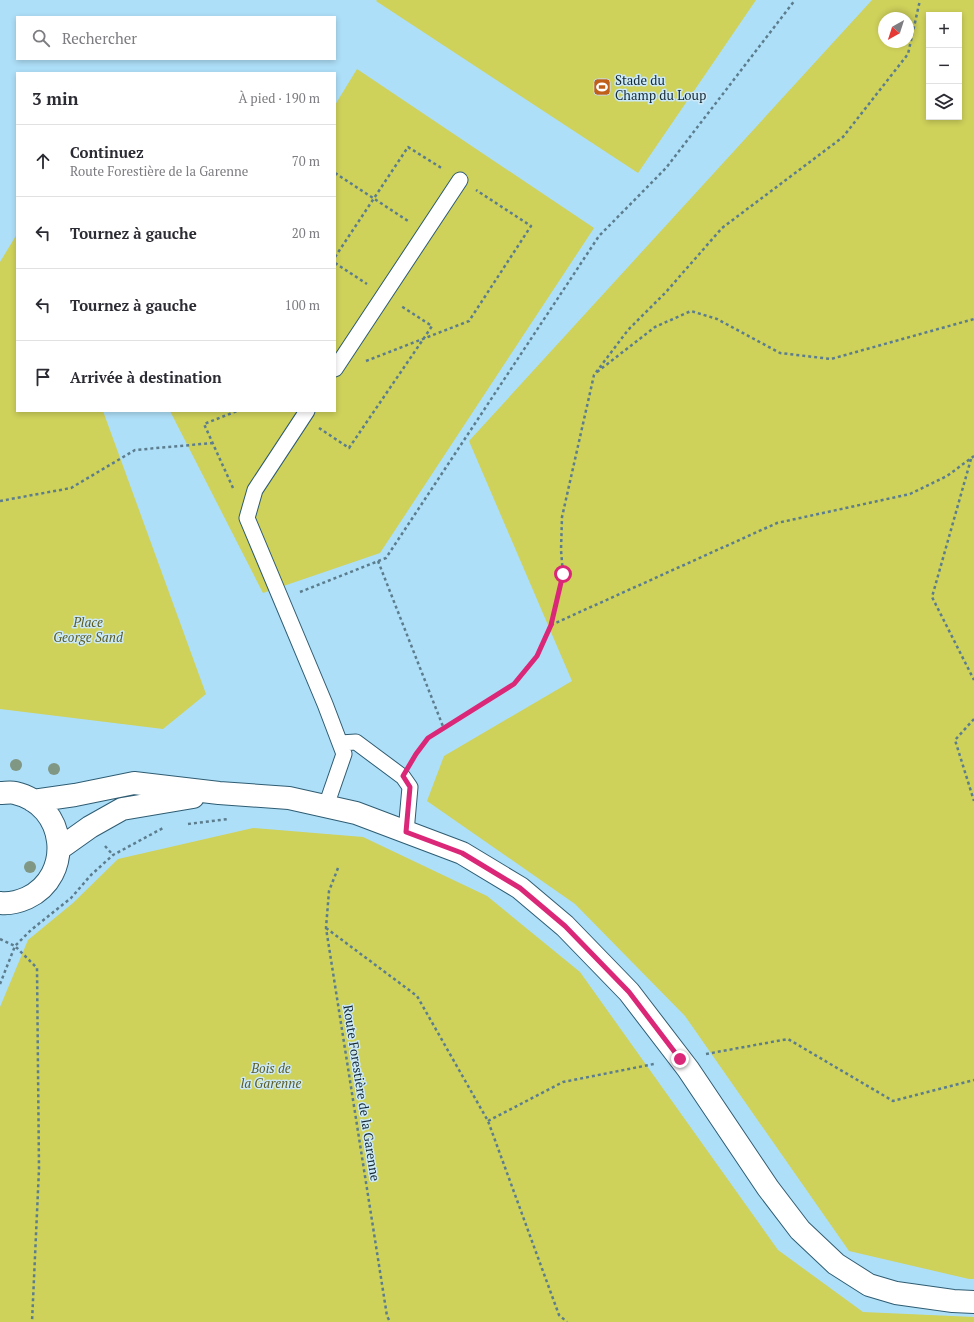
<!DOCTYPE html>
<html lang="fr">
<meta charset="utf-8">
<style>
:root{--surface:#fff;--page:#f2f2f3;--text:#2b2b33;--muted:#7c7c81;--line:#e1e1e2}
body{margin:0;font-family:"PT Serif",serif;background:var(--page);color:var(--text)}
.controls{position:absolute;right:12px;top:12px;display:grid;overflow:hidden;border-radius:0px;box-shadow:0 2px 6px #0003}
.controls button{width:36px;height:36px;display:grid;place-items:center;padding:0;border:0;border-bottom:1px solid var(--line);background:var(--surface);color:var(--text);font:20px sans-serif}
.compass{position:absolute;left:878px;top:12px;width:36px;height:36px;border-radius:50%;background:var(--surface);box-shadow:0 2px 6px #0003;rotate:219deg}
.stop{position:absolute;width:12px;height:12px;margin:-9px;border:3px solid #db2777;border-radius:50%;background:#fff}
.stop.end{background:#db2777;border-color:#fff;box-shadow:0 1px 4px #0008}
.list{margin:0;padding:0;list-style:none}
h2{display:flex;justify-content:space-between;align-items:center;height:52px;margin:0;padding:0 16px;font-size:17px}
h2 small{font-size:13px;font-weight:400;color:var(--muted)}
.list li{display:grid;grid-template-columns:26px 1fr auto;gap:12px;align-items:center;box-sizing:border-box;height:72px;padding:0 16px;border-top:1px solid var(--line)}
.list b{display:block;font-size:15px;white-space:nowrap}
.list p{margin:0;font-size:13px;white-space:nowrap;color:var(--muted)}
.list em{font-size:13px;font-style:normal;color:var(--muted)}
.icon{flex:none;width:22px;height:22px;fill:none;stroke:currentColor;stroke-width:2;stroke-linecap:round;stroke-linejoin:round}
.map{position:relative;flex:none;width:974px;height:1322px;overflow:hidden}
.search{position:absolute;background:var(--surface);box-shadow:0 2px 6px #0003;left:16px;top:16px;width:320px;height:44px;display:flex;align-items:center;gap:10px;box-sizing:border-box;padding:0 14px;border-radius:0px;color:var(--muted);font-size:15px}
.panel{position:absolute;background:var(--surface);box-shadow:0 2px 6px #0003;left:16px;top:72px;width:320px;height:340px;border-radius:0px}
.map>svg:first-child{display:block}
.green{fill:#ced15a;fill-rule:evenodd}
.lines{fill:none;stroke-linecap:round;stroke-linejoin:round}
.lane-casing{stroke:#2e5c72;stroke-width:17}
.secondary-casing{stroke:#2e5c72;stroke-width:24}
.path{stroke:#5c7d8e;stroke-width:2.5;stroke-dasharray:3 3;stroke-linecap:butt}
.lane{stroke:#fff;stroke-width:15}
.secondary{stroke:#fff;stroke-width:22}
.tree{fill:#809783}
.route{stroke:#db2777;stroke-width:5}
.labels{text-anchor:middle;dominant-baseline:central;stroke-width:3;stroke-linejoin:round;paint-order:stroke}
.poi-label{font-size:13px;fill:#162933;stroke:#cce9f8;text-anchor:start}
.park-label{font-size:13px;font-style:italic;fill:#5a5c24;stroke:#cce9f8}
.street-label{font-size:13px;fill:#162933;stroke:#cce9f8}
</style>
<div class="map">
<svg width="974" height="1322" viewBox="0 0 974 1322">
<rect width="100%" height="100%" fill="#aedff8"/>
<path class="green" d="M377,0H756L638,173L376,1Z
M872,0H974V1279H969L849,1251L685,1016L575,904L427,801L444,756L572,681L469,441ZM929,15H959V117H929ZM884,18H908V42H884Z
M357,69L594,228L380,553L263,593L170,411H335V105Z
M17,234V411H103L206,694L163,729L0,709V262Z
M253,828L363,837L487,896L580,972L778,1250L863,1312L974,1317V1322H0V1007L28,940L73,903L118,859Z"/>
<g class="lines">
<defs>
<path id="lane" d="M335,369L460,180
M307,411L255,490L247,518L325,704L344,754L326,806
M340,743L356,742L403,777L410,787L406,832"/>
<path id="secondary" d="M0,793C5,793 11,792 15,793C67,805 74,876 27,898C18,902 9,904 0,903
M33,801L75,795L134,783L219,793L289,798L356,813L462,853L520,888L565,926L629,992L688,1069L768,1188L800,1230L836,1264L869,1285L896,1293L953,1301L974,1302
M59,849L90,827L122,809L193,797"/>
</defs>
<use href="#lane" class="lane-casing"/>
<use href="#secondary" class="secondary-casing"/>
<path class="path" d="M335,173L408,221
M335,257L408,147L443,169
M335,263L367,284
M366,361L469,321L531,226L476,190
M597,372L655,327L691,311L717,319L780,353L831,359L974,319
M319,428L349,448L424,338L432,326L401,306
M971,459L932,597L974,680
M233,488L204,424L237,411
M0,501L71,488L135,450L213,443
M378,561L444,729
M300,592L386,558L599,236L666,168L795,0
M551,625L777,523L910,494L947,476L974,456
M974,719L955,740L974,801
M413,759L428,738L514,684L537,656L551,625L563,574L561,550L562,517L594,375L628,330L666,292L722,228L843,137L908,54L920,0
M188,824L228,819
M105,846L113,855
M338,868L329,891L326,928L387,1316L390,1322
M326,928L417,996L488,1121L559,1315L567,1322
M0,939L15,946L37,968L39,1169L32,1322
M0,984L15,946L31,930L71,898L91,875L113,855L163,828
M706,1054L788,1039L893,1101L974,1080
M488,1121L563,1082L654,1064"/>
<use href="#lane" class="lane"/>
<use href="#secondary" class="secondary"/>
</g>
<g class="tree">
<circle cx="16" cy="765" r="6"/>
<circle cx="54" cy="769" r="6"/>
<circle cx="30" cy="867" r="6"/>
</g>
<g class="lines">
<path class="route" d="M563,574L551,625L537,656L514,684L428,738L416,754L403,776L410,787L406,832L462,853L520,888L565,926L629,992L680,1059"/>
</g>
<defs>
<symbol id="stadium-square" viewBox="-11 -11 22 22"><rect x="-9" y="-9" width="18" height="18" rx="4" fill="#bf5f1a" stroke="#cce9f8"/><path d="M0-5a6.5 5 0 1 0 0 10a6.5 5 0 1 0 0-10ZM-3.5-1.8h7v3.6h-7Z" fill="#fff"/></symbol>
</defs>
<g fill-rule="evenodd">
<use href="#stadium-square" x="592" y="77" width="20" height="20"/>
</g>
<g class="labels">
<g class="poi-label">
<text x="615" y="80">Stade du<tspan x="615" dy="15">Champ du Loup</tspan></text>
</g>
<g class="park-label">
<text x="88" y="622">Place<tspan x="88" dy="15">George Sand</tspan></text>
<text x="271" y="1068">Bois de<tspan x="271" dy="15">la Garenne</tspan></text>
</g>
<g class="street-label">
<text transform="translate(362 1093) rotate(81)">Route Forestière de la Garenne</text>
</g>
</g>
</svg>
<div class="controls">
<button>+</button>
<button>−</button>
<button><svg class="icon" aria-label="layers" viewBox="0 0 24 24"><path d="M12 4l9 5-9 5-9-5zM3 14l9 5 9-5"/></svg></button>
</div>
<svg class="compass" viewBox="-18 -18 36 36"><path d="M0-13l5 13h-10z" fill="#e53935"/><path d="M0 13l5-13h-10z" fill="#7c7c81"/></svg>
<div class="stop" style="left:563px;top:574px"></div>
<div class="stop end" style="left:680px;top:1059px"></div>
<div class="search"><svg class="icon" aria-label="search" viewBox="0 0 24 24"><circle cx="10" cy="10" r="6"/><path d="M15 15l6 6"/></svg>Rechercher</div>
<section class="panel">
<h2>3 min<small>À pied · 190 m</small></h2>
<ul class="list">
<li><svg class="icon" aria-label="ahead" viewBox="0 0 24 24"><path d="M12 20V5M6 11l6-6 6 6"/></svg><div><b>Continuez</b><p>Route Forestière de la Garenne</p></div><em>70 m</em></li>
<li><svg class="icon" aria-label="left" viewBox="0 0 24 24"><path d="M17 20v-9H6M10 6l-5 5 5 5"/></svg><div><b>Tournez à gauche</b></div><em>20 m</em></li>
<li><svg class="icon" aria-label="left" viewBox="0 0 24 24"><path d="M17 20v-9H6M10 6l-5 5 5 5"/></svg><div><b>Tournez à gauche</b></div><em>100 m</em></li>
<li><svg class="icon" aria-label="arrive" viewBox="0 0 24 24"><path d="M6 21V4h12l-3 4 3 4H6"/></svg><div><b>Arrivée à destination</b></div></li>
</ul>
</section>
</div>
